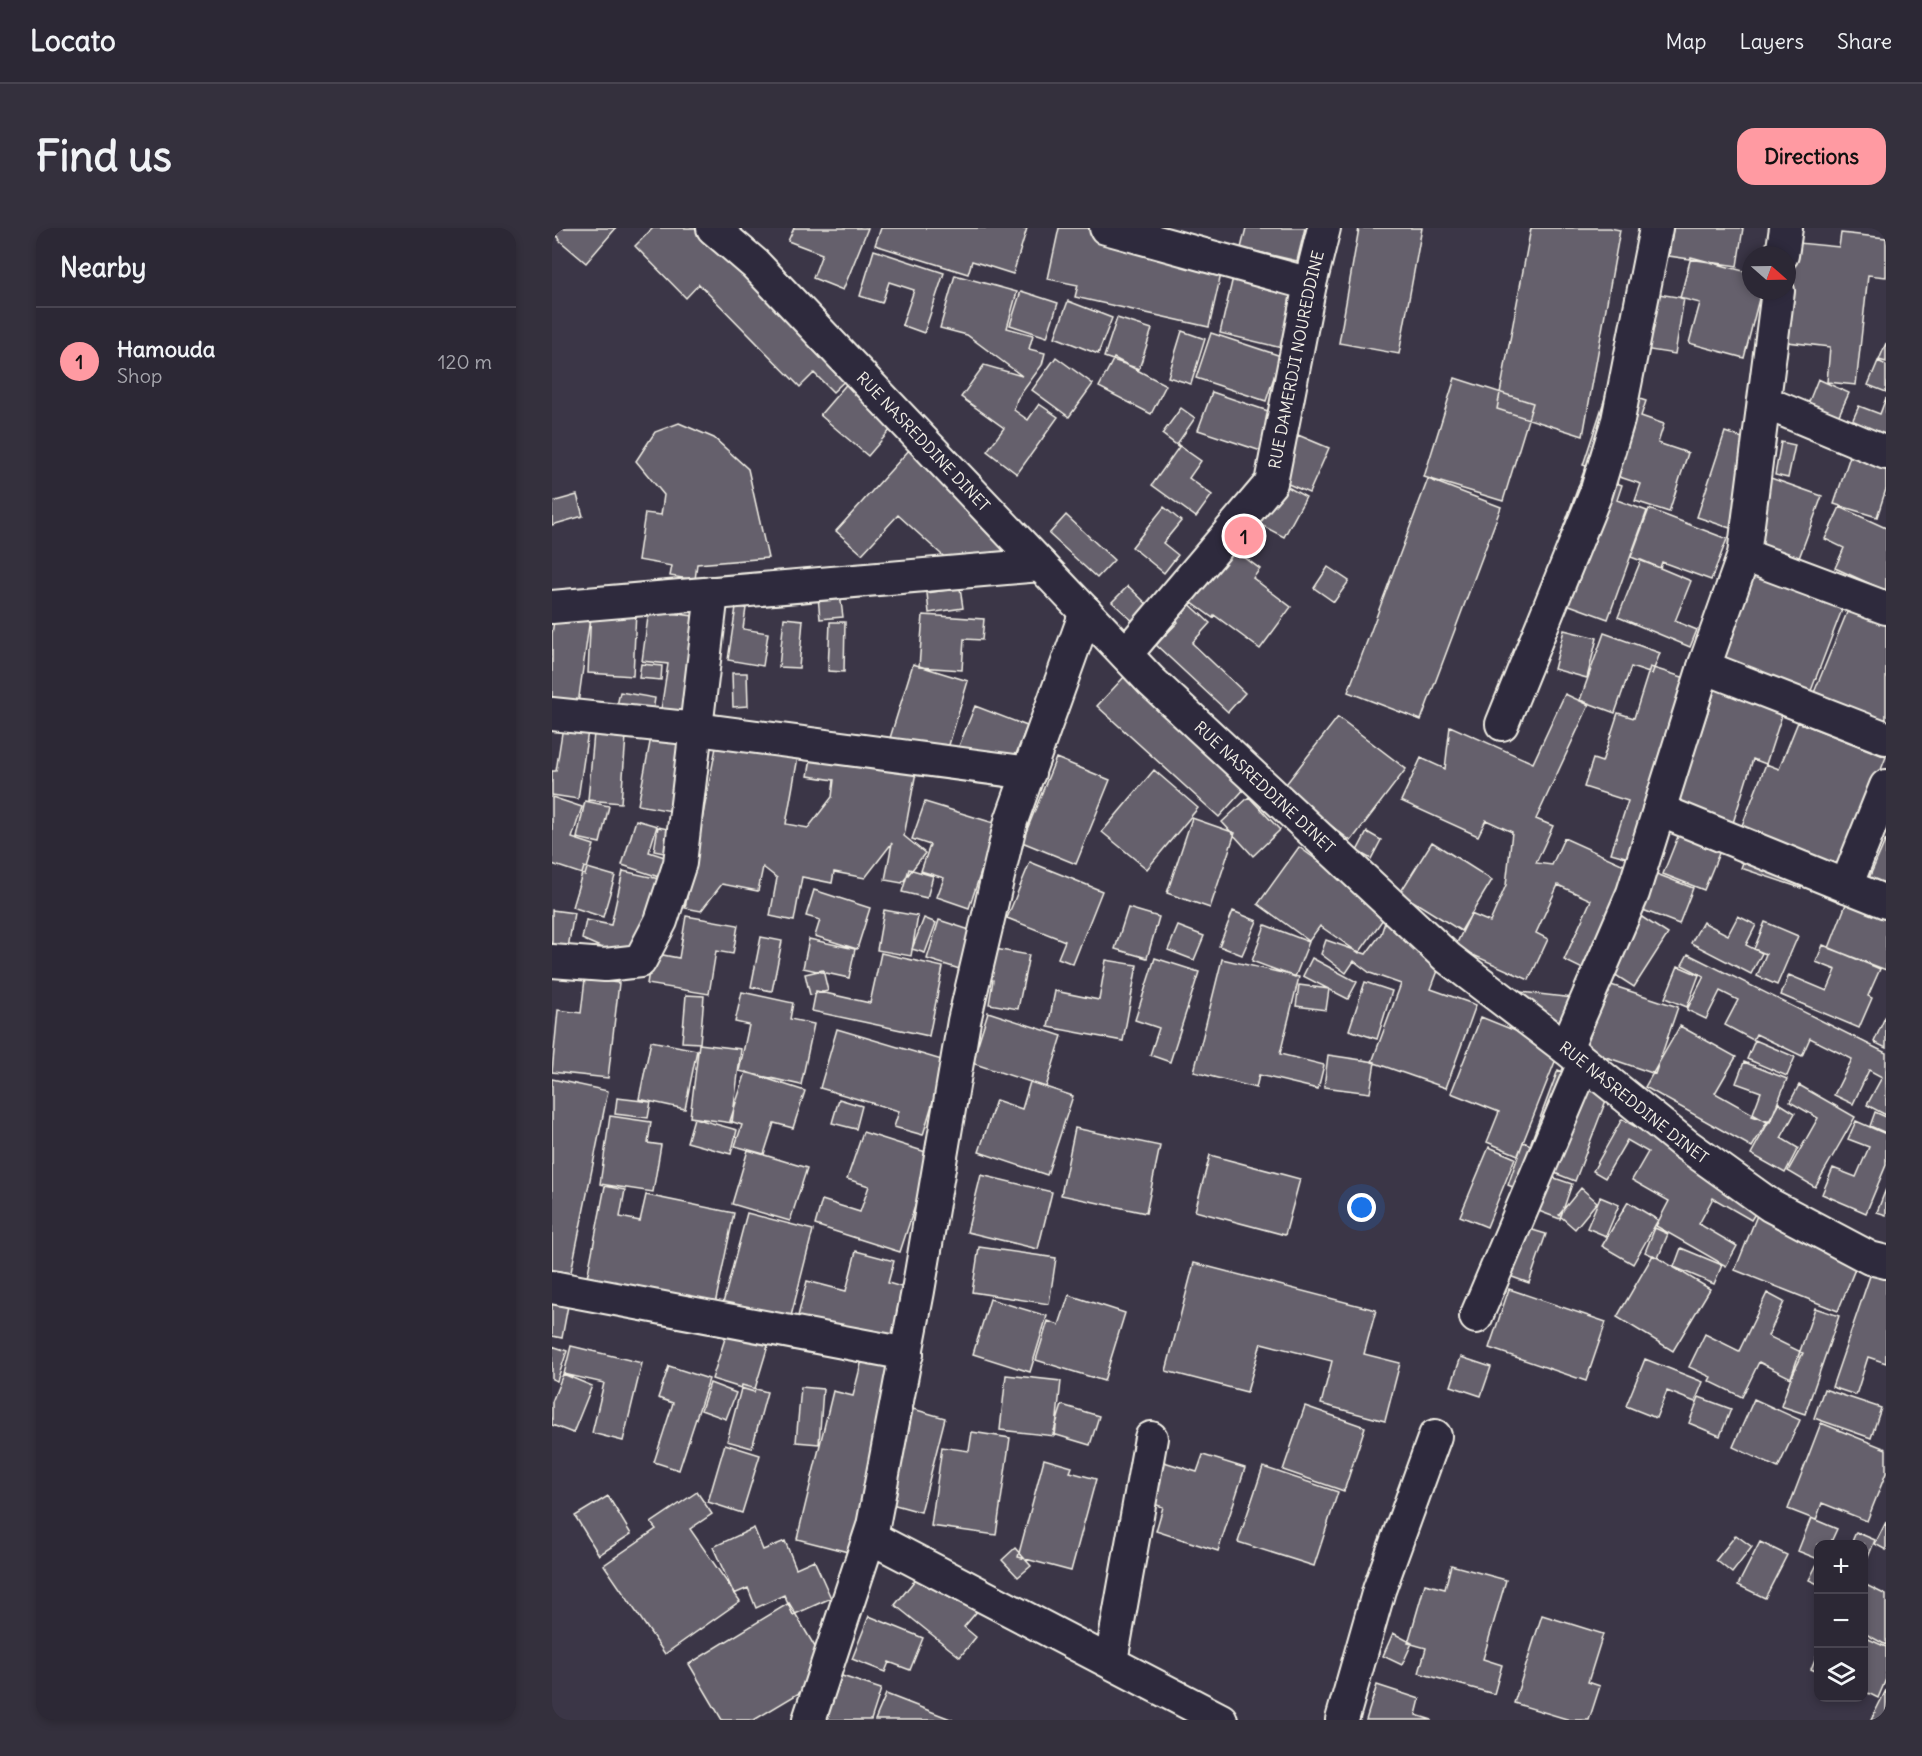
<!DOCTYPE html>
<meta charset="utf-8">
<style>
:root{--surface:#2c2835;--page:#34303d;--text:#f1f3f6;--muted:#a6a6ad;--line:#484450;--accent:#ff9aa2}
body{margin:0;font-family:Delius,sans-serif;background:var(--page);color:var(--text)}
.controls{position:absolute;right:18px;bottom:18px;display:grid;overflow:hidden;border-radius:12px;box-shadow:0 3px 9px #0003}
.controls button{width:54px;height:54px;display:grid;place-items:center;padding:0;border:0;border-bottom:2px solid var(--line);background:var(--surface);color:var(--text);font:30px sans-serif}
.compass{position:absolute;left:1190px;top:18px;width:54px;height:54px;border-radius:50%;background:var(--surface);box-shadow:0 3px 9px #0003;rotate:110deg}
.you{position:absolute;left:810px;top:980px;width:21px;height:21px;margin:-15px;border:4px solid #fff;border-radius:50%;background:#1a73e8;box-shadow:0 0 0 9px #1a73e833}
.badge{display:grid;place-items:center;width:39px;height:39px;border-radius:50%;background:var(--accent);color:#111;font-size:20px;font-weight:700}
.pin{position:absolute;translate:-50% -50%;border:3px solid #fff;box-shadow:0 2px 6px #0006}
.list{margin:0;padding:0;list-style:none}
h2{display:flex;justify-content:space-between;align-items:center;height:78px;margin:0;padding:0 24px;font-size:26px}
h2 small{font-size:20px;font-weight:400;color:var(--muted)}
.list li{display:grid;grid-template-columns:39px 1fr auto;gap:18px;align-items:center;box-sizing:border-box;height:108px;padding:0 24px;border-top:2px solid var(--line)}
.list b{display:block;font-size:22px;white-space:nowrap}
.list p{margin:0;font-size:20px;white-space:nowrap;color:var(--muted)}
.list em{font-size:20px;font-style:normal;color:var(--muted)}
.icon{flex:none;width:33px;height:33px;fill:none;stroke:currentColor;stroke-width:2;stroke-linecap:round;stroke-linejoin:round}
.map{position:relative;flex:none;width:1334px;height:1492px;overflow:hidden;border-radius:18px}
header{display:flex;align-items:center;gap:36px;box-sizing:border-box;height:84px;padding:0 30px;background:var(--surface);border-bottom:2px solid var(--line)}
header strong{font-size:28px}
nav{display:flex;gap:33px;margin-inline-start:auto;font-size:21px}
.intro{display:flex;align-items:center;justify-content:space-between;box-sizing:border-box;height:144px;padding:0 36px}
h1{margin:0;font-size:42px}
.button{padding:15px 27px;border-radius:18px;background:var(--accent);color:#111;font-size:21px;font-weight:700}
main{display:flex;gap:36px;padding:0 36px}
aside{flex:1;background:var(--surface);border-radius:18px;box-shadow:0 3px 9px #0003}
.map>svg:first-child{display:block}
.building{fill:#65616c;stroke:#f4f1e8;stroke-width:1.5}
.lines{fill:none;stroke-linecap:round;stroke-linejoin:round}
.street-casing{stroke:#f4f1e8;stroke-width:36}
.street{stroke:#2f2a3d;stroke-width:32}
.labels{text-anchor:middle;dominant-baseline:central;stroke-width:4.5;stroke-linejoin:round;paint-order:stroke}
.street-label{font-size:16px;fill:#f4f1e8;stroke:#2f2a3d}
</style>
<header>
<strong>Locato</strong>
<nav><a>Map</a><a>Layers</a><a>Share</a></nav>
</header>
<div class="intro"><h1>Find us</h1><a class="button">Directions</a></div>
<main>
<aside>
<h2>Nearby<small></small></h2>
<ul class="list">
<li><span class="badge">1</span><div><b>Hamouda</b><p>Shop</p></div><em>120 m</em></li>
</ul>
</aside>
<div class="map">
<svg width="1334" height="1492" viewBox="0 0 1334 1492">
<rect width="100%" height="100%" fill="#3b3647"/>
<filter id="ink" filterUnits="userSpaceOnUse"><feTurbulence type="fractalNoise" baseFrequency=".0167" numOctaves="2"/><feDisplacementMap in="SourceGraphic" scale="12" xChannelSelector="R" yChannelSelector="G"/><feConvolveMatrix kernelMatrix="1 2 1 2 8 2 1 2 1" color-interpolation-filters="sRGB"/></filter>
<g filter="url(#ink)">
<path class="building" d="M0,0H64L34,35L7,12L8,11L0,4Z
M101,0H168L306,140L281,164L262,145L248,159L147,56L134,70L83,18Z
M242,0H316L291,62L261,50L270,26L236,13Z
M329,0H475L461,46L420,33L416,46L323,17Z
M507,0H565L674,24L657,99L523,69L526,57L496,51Z
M694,0H753L745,33L689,20Z
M807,0H870L847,126L787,115Z
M979,0H1058L1068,2L1031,208L945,181Z
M1121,0H1191L1185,38L1117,28Z
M1289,5L1334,10V49L1316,47L1304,157L1275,154L1278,119L1227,113L1235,63L1237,14L1287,19Z
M322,22L392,45L372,105L350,97L362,62L337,54L330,75L308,68Z
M1139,29L1199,45V63H1209L1192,130L1137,115L1148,75L1128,70Z
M685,32L748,47L730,120L668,105Z
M403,47L465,64L455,100L481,107L477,121L493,125L490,137L465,171L462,182L476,192L487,176L506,189L465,246L435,223L452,200L409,169L432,137L470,148L415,107L388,100Z
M469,63L506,75L495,109L458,97Z
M1094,64L1132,70L1123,126L1085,120Z
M516,73L560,90L546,126L503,109Z
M565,90L600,101L587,141L552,129Z
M630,103L653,111L639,156L616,149Z
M659,105L729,128L714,173L644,150Z
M1334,115V134L1327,132Z
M504,129L541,156L517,189L480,162Z
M562,130L614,157L599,186L547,159Z
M1326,133L1334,137V164L1316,157Z
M310,138L358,179L316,228L268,187Z
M903,150L981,175L951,273L872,249Z
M1266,151L1297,165L1286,189L1256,176Z
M1056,161L1094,173L1089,188L1112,196L1106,215L1136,225L1117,284L1083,273L1089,256L1031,237Z
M660,164L722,185L709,223L646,202Z
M1334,170V210L1299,196L1307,178L1328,186Z
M629,180L643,190L625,216L649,233L637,250L660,267L644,289L600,257L627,219L610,206Z
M127,195L162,210L196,241L216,330L145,336L143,352L118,348L120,338L86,332L93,285L109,287L112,267L84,233L103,204Z
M1173,204L1196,212L1187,239L1203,244L1184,302L1145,289Z
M746,207L777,220L757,265L727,252Z
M367,211L470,305L422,356L346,287L310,326L284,303Z
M1229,214L1243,217L1236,250L1223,247Z
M1301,219L1334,230V261L1325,289L1282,276Z
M1032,243L1070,257L1065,272L1095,283L1056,391L987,366Z
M712,246L754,269L732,309L690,287Z
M1213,248L1270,268L1247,330L1202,313Z
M876,251L949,279L869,492L796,464Z
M25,267L31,288L0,297V274Z
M612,279L629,293L611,315L626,327L612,345L580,319Z
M1288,279L1334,300V363L1283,340L1292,320L1273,311Z
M1097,281L1175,311L1159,352L1110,334L1108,340L1079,329Z
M514,287L562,332L545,350L497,306Z
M672,314L708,341L701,350L739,379L708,421L662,387L661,390L632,369Z
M1089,332L1139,353L1123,393L1145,402L1138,419L1066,389Z
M776,339L797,353L782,374L762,360Z
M1194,342L1291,379L1257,468L1160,431Z
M576,358L600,381L585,397L560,374Z
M408,360L411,380L377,385L375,365Z
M288,366L291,389L268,391L266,368Z
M630,369L658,395L640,415L693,465L676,484L604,417L626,394L616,385Z
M184,379L194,380L191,401L216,405L211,438L176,432Z
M39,381L84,383L81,448L36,445Z
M97,382L149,389L135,492L108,488L116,436L90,433Z
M1296,382L1334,397V497L1261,467Z
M3,386L38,390L26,476L0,472V406Z
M371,387L432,391L430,412L412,411L410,442L367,439Z
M232,390L251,392L247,440L227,439Z
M278,394H293L292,444L276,443Z
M1012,402L1045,410L1035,450L1002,441Z
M1052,405L1108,425L1100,446L1079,439L1063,485L1028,472Z
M89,436L110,438L109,452L87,450Z
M361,436L416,453L394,527L338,510Z
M1098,439L1140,452L1084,632L1059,625L1076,573L1032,559L1041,531L1050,534L1066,485L1082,490Z
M180,445H195L196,478L181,479Z
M573,448L694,559L667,589L545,478Z
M1164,459L1232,481L1214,536L1201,531L1181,595L1125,577Z
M68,464L103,470L100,489L64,482Z
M1013,466L1037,477L984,591L1001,598L984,635L1000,637L1012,610L1081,641L1010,795L934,760L1021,770L1033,742L1012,732L1039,672L1006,657L984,705L996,711L977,752L903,719L919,686L938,694L954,657L960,604L934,592L926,608L849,573L869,530L893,541L898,498L981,535Z
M423,478L475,498L459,539L407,518Z
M786,489L854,541L799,613L731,560Z
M12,492L37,496L26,571L0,567V543H4Z
M1246,494L1334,529L1288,646L1187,605L1214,536L1227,541Z
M100,504L138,511L125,584L86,577Z
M42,505L74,508L69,575L36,572Z
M165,514L246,529L234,596L256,600L280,569L282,552L256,548L259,530L310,539L311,534L364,544L352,608L373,625L350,655L333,652L340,615L313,650L282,644L280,655L250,649L242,693L218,688L225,650L211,639L206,663L170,656L149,683L133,680Z
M504,530L558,552L524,636L470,614Z
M602,542L646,580L595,641L550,604Z
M0,569L30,579L20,610L42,617L33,647L0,636Z
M697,569L728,602L701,628L670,594Z
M33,573L57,578L48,615L25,610Z
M373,574L445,596L417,680L385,669L392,650L369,643L378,617L360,611Z
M640,590L683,605L658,680L615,665Z
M84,592L105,598L97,624L119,631L113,651L70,637Z
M1131,596L1172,613L1152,662L1111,646Z
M106,599L121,602L117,626L102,623Z
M815,604L829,612L819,631L805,623Z
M1334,611V665L1314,657Z
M880,614L940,652L909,703L848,665Z
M747,619L836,684L807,725L768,698L757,713L706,676Z
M1195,623L1255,643L1249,660L1189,640Z
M478,634L550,663L521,736L506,730L513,713L455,690Z
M32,639L63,648L51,689L20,679Z
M357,641L381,648L375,670L350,664Z
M1092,641L1141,660L1127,696L1078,677Z
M71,643L112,652L94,714L57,723L30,711L34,692L59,697Z
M262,662L318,680L305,721L263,708L268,692L254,688Z
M1299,663L1334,677V742L1277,720Z
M576,680L607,689L595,730L563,721Z
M0,682L22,685L16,720L0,717Z
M332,682L366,688L359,728L325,722Z
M681,683L705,693L690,727L667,718Z
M1082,684L1116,706L1082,759L1048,737Z
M134,688L186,697L181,726L164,723L157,766L95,756L100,725L127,730Z
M1186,688L1204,697L1194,717L1210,725L1199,746L1139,715L1151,694L1176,707Z
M372,690L384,695L373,725L360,721Z
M834,691L890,732L879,761L924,777L894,860L820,834L849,756L818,745L802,733L794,745L769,726L774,712L814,726L829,706Z
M387,692L424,704L411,742L375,731Z
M1213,694L1246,708L1225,757L1205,748L1214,726L1202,721Z
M713,697L757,714L743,749L700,733Z
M626,698L652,708L642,732L616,722Z
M209,709L230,713L220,763L199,759Z
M257,711L303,721L297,750L251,740Z
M1271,717L1328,741L1316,768L1320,770L1307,800L1229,767L1237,747L1275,763L1284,742L1264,734Z
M437,720L477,727L466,781L437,776L441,752L432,750Z
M329,725L391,739L377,808L260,783L264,763L318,775Z
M1136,726L1334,825V887L1315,877L1330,849L1317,842L1301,876L1282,867L1300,831L1258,810L1250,828L1204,806L1201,812L1173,797L1186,772L1168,763L1154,791L1135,782L1152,748L1130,737Z
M603,730L647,744L618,834L598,827L607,800L583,792Z
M760,730L805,754L796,771L751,748Z
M670,731L747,749L728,826L772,837L766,861L707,847L704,860L642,844Z
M554,732L585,737L571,813L496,799L503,763L547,772Z
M1126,738L1147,747L1135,779L1113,770Z
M271,742L276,763L258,767L253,746Z
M33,751L67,755L56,850L0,844L6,782L29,785Z
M1047,753L1126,779L1103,846L1025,819Z
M813,754L840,763L825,811L797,802Z
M747,757L777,761L774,782L744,778Z
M190,764L241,775L238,791L262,796L249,857L187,843L197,797L183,794Z
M134,767L152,768L148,815L130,814Z
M436,784L510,808L494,859L420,835Z
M1334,787V820L1322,814Z
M929,789L1008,821L966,927L935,914L947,884L899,865Z
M1128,798L1184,829L1163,865L1215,894L1200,919L1093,859Z
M285,801L393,833L371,907L342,899L347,883L268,860Z
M1203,812L1243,829L1235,848L1195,831Z
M99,813L145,822L133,881L87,871Z
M147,816L189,821L180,895L138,889Z
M776,827L823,834L818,865L772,859Z
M1192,834L1235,851L1218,894L1200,888L1209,864L1184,855Z
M1006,842L1058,862L1023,953L995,942L1002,923L979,914Z
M194,844L253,863L241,900L222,895L212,926L183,918L190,897L178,893Z
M0,851L56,863L18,1049L0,1046Z
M478,854L521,868L495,947L427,924L444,872L470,881Z
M1247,857L1303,889L1263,959L1236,943L1266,890L1238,874Z
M65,870L99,874L96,890L63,886Z
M287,871L310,878L304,901L280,895Z
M1227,875L1243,885L1229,910L1246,920L1233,945L1199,926Z
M1323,884L1334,889V905L1318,898Z
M58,888L99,894L96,915L109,917L101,964L48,956Z
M142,890L185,902L179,926L135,914Z
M1070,891L1212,972L1199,992L1161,970L1147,996L1185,1018L1174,1038L1104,998L1117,973L1080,952L1096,924L1075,912L1053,950L1041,943Z
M1304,893L1334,906V937L1314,985L1270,966L1281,940L1304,949L1317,919L1296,911Z
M523,900L608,918L594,985L509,967Z
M311,904L380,926L348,1024L263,997L270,972L308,984L317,958L295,951Z
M971,914L987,920L979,942L1020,956L1008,991L984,982L977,1001L994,1006L977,1055L935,1040L963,960L956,957Z
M937,919L963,930L935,999L908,988Z
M196,922L255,940L238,993L180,976Z
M658,927L748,951L733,1007L643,983Z
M429,947L500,964L486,1021L415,1004Z
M53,958L73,962L68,989L88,993L94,967L182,985L162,1081L34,1055Z
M1029,960L1045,974L1023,1001L1007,987Z
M1334,961V987L1325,984Z
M1048,969L1067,977L1054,1008L1035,1000Z
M1076,974L1106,992L1081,1036L1050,1018Z
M1208,980L1309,1026L1286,1083L1183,1042Z
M195,985L261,1002L237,1096L170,1079Z
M1103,1000L1116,1006L1106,1030L1093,1024Z
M427,1019L504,1030L497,1076L420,1064Z
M1129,1020L1170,1037L1162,1056L1122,1039Z
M304,1023L342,1033L336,1055L353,1060L337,1117L245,1092L255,1053L294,1063Z
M1101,1027L1158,1061L1121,1123L1065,1089Z
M642,1035L824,1082L812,1126L848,1135L833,1193L769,1176L780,1133L709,1115L695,1164L614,1143Z
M1322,1036L1334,1040V1135L1316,1129L1304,1167L1280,1159Z
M957,1061L1054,1094L1034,1153L937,1120Z
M1215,1065L1232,1074L1216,1108L1251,1125L1239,1150L1207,1134L1190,1169L1157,1153L1159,1149L1137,1139L1153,1106L1187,1123Z
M517,1067L573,1085L552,1153L484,1132L496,1093L507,1097Z
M0,1069L17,1072L10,1110L0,1108Z
M438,1071L495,1088L478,1144L421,1126Z
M1263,1080L1287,1088L1253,1186L1229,1178Z
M177,1098L218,1111L202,1164L160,1151Z
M0,1118L15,1123L5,1153L0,1151Z
M19,1118L90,1135L71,1213L40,1205L52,1155L12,1146Z
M311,1128L345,1136L300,1325L245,1311L281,1163L301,1168Z
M909,1129L939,1139L929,1168L899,1158Z
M1093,1131L1151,1154L1143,1174L1115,1163L1104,1190L1074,1178Z
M117,1138L157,1151L127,1242L102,1234L121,1175L106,1170Z
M11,1146L40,1158L21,1205L0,1197V1174Z
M454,1147L509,1153L503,1208L448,1202Z
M158,1155L184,1165L174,1191L149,1182Z
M190,1157L215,1164L200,1220L175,1213Z
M249,1159L271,1161L267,1216L244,1214Z
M1272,1161L1329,1180L1319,1210L1262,1190Z
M1147,1169L1179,1181L1168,1208L1137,1195Z
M1202,1171L1248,1192L1226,1240L1181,1219Z
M510,1177L547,1188L538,1217L501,1206Z
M753,1178L813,1199L792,1263L731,1242Z
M361,1181L393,1190L369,1284L336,1275Z
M1269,1195L1334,1221V1245L1315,1293L1270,1275L1264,1292L1236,1281Z
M420,1204L458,1210L444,1307L379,1298L390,1219L417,1223Z
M173,1216L208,1227L190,1285L156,1274Z
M651,1227L693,1240L666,1323L604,1303L611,1279L589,1272L602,1231L645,1244Z
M492,1231L520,1239L518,1244L544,1251L519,1343L466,1329Z
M711,1239L786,1264L762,1338L686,1314Z
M145,1264L160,1286L138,1301L188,1373L113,1426L52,1337L104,1301L99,1295Z
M56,1268L79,1306L47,1327L23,1288Z
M1259,1290L1285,1301L1278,1316H1266V1331L1246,1323Z
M1334,1294V1322L1323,1316Z
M202,1300L211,1322L233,1313L244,1340L262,1332L279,1370L241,1387L232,1367L204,1380L196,1360L182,1366L161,1319Z
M1304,1304L1323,1312L1312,1339V1316H1299Z
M1184,1307L1200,1319L1180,1345L1164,1332Z
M1208,1314L1235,1327L1213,1370L1186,1357Z
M463,1320L479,1338L466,1349L450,1332Z
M1266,1334V1356L1257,1352Z
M899,1337L954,1352L931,1431L950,1437L942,1466L867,1445L874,1420L856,1415L873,1356L893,1361Z
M374,1338L427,1381L412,1399L424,1409L408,1429L343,1377Z
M1312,1356L1334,1367V1417L1312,1405Z
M237,1375L279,1446L202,1492H170L137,1436Z
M990,1387L1051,1406L1036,1454L1048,1458L1037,1492H1018L962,1475Z
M317,1388L371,1410L358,1442L337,1434L333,1444L300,1431Z
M841,1405L860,1415L850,1437L831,1428Z
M1312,1409L1334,1419V1451L1326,1470L1312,1463Z
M1266,1424V1444L1259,1441Z
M287,1447L329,1461L319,1492H271Z
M825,1457L868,1471L864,1487L880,1492H814Z
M1334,1462V1492H1319Z
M334,1466L401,1492H323Z"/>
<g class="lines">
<defs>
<g id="street">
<path id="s1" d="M161,0L203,36L599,453L896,730L1014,820L1133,916L1218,977L1318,1030L1334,1034"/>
<path d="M554,0L758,56"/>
<path d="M1230,27L1234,0"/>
<path d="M1212,174L1334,225"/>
<path d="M1192,327L1334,380"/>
<path d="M0,379L489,337"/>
<path id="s2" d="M574,426L719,255L758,56L772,0"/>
<path d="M1152,439L1334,510"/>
<path d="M0,486L145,501L477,545"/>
<path d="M950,496L1044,265L1066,192L1104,0"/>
<path d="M1334,558L1294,658L1334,674"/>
<path d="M1107,582L1294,658"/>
<path d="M0,733L53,737L88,733L109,693L128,635L160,365"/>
<path d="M1014,820L1081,665L1152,439L1192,327L1226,63"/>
<path d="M0,1059L355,1126"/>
<path d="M924,1089L1032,835"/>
<path d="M318,1309L669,1492"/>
<path d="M559,1433L599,1210"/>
<path d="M257,1492L321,1298L366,1063L412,793L459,593L534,384"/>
<path d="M790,1492L827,1362L883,1208"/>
</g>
</defs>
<use href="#street" class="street-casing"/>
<use href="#street" class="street"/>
</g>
</g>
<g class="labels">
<g class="street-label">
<text stroke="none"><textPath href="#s2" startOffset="350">RUE DAMERDJI NOUREDDINE</textPath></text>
<text stroke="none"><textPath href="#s1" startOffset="300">RUE NASREDDINE DINET</textPath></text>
<text stroke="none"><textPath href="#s1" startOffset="786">RUE NASREDDINE DINET</textPath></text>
<text stroke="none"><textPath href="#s1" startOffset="1272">RUE NASREDDINE DINET</textPath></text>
</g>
</g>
</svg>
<div class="controls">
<button>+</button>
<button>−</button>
<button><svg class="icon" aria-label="layers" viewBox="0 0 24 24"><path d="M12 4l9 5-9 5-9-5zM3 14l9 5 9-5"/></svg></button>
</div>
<svg class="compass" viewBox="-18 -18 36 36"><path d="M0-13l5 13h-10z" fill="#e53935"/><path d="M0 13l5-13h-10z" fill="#a6a6ad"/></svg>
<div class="you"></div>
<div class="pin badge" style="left:692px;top:308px">1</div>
</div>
</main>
